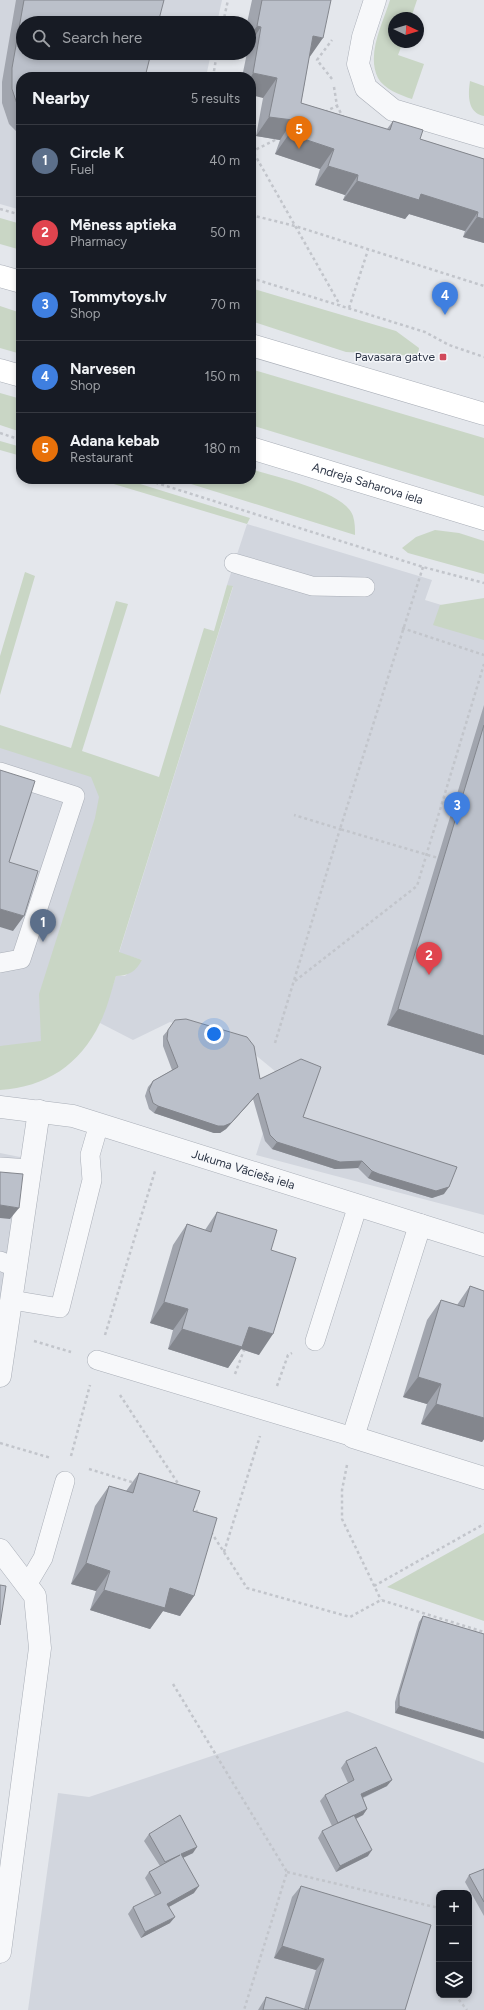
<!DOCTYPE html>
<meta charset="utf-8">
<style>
:root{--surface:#171b24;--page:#242831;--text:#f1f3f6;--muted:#9ea1a6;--line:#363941;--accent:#1a73e8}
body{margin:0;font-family:Figtree,sans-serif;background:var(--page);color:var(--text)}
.controls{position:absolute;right:12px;bottom:12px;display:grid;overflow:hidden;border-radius:8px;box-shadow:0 2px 6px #0003}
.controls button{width:36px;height:36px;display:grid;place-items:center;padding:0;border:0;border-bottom:1px solid var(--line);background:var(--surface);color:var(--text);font:20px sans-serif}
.compass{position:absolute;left:388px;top:12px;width:36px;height:36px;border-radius:50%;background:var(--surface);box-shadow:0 2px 6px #0003;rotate:94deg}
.you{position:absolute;left:214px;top:1034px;width:14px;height:14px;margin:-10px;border:3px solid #fff;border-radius:50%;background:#1a73e8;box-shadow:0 0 0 6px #1a73e833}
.badge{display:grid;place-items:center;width:26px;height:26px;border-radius:50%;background:var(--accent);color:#fff;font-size:13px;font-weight:700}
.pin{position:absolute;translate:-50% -33px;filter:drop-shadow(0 1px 2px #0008)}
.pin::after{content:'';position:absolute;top:21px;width:14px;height:12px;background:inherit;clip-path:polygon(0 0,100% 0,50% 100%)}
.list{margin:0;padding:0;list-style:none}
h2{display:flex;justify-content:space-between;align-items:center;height:52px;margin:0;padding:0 16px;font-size:17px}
h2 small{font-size:13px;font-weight:400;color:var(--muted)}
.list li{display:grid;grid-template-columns:26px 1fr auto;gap:12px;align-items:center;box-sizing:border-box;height:72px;padding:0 16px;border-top:1px solid var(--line)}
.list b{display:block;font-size:15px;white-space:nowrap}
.list p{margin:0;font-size:13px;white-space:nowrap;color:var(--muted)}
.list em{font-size:13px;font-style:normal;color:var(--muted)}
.icon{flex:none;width:22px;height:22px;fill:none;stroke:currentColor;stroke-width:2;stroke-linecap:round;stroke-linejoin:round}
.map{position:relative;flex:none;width:484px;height:2010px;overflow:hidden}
.search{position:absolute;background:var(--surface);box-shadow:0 2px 6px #0003;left:16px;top:16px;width:240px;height:44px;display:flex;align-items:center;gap:10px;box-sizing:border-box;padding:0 14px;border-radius:22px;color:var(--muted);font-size:15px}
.panel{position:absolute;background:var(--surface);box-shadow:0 2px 6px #0003;left:16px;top:72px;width:240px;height:412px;border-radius:16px}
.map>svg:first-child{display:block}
.built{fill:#d2d6de;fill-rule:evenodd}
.green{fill:#c9d6c5}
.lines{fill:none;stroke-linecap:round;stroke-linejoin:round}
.lane-casing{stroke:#a9aeb7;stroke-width:20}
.street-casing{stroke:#a9aeb7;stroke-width:23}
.secondary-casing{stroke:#a9aeb7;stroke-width:23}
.path{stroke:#c2c5cb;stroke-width:2.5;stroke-dasharray:3 3;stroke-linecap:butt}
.lane{stroke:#f7f8fa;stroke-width:19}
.street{stroke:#f7f8fa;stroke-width:22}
.secondary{stroke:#fff;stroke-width:22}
.wall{fill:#a1a5ae}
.shaded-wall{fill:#83868d}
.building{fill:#bbc0ca;stroke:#83868d}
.poi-dot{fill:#d1495b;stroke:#f4f6f9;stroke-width:1.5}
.labels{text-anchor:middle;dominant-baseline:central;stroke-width:3;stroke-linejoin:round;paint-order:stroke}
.poi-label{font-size:12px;fill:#2b3445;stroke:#f4f6f9;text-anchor:end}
.street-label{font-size:12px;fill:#2b3445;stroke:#f4f6f9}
</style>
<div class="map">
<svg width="484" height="2010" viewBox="0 0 484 2010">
<rect width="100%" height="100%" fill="#e4e7ec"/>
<path class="built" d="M0,0H222L217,23H23V53H211L206,77H21V210L0,204Z
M247,524L432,580L425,600L484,618V1215L256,1155L281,1076L242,1044L170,1022L133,1040L100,1023L116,976H125L142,960L119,953L233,587L227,585Z
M0,736L103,767L121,823L52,1061L0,1069Z
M0,1153L20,1157L24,1176L5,1303L0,1300Z
M347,1711L484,1763V2010H28L58,1793L89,1797ZM439,1893H469V1995H439Z"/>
<path class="green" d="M390,0H417L411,18H394V42H403L398,55L424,64L412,99C400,95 384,89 378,78C366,54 383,23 390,0Z
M470,81L484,86V116C467,113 468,94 470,81Z
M0,218L21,224V250L0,244Z
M251,288L396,331L419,348L418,356L346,352L251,321Z
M0,306L21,313V354L0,348Z
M251,369L484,438V496L251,425Z
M0,393L21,399V432L0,425Z
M0,441L21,447V456L0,450Z
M251,469C275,477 345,491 353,516C355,522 355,529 355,535L175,479H251Z
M97,479H124L250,518L247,524Z
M435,530L459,533L484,541V574L408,553L402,548L416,537Z
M25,572L35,576L0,695V656Z
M227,585L233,586L119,952L142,960C136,971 129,976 116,976C111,992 107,1009 100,1023C80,1065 46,1087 0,1090V1046L41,1041L39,994L95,818L99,797L91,777L0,748V725L71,748L116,601L128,604L82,751L159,777L204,628L214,631Z
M484,598V640L433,625L440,605Z
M484,1533V1621L387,1587Z"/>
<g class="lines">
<defs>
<path id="lane" d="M234,563L312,586L365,587
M0,772L75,796L21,959L0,963
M0,1167L30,1169
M0,1261L17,1268
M12,1300L60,1308L92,1180L90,1155L99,1124
M315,1341L358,1205
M97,1360L353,1437
M27,1585L43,1558L65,1481"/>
<g id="street">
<path d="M375,0L363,37L358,64L366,88L393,110L484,137"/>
<path id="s1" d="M0,1107L73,1116L484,1245"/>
<path d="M420,1225L353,1437L484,1478"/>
<path d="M0,1376L39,1111"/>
<path d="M0,1550L35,1596L40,1648L0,1952"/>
</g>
<g id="secondary">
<path d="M0,276L21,282"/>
<path d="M251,345L484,414"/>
<path d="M0,370L21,376"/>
<path id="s2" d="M251,448L484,519"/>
</g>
</defs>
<use href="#lane" class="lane-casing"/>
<use href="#street" class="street-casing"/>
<use href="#secondary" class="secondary-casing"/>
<path class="path" d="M223,23L228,0
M213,77L217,53
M332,79L317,60L332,40
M334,87L337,106L343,117
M325,112L338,105
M251,148L340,305
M251,152L277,139
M0,209L21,215
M251,215L295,226L484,286
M251,278L425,332L449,345L484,357
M349,308L368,250
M0,433L21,440
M144,479L423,567L484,583
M423,567L340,829L438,858
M402,628L484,655
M295,981L417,886L484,664
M275,1043L340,829L294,815
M105,1335L155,1171
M34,1341L71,1352
M235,1374L244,1350
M277,1386L288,1355L292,1353
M120,1395L181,1488
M0,1443L51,1458
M71,1456L90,1385
M347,1465L342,1490V1519L381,1600
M89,1469L135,1483
M193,1505L199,1515
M211,1532L247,1588L350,1617L381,1600L484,1632
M224,1552L260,1436
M374,1586L484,1524
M173,1684L287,1872L244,2010
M287,1872L439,1908
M455,1995L467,2010"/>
<use href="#lane" class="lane"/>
<use href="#street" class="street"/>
<use href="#secondary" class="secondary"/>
</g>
<path class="wall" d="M16,0H164L21,77V136L9,124L2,103V82Z
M252,0H331L309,58L301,103L387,129L393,121L420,139L484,159V243L463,237L465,231L409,214L405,219L343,200L345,195L315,185L320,169L275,154L280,140L256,136L263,98L251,77H242L247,53H249V23H247Z
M484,705V1055L387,1025Z
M168,1030L260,1079L303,1117L444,1194L432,1198L375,1181L368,1178L358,1168L335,1169L272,1149L265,1141L253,1099L226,1129L220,1133H214L154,1113L149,1109L145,1096L148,1087L153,1081L172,1070L163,1046V1036Z
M217,1212L271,1250L259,1355L241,1349L228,1368L168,1349L173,1330L150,1323L173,1245L187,1224L205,1230Z
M470,1286L484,1291V1439L482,1442L421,1424L427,1404L403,1397L427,1320L441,1300L457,1305Z
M139,1473L193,1511L194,1596L180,1616L163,1611L150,1629L90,1610L96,1591L71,1584L95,1506L109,1486L126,1491Z
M423,1616L484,1634L395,1713V1702L419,1622Z
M346,1761L387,1786L363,1798L367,1809L363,1815L356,1819L368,1856L336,1872L318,1838L322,1831L332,1826L320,1801L325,1795L348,1783L341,1768Z
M149,1834L193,1853L183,1858L194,1893L169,1907L170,1923L141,1938L128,1914L133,1907L155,1896L145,1878L149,1872L160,1866L144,1841Z
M484,1869V1916L465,1882L469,1875Z
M301,1886L405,2010H258L266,1997L304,2009L316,1970L274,1958L292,1897Z"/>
<path class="shaded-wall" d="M257,26L261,27L249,45V37Z
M313,36L323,38L309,58Z
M253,73L277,78L263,98L251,95V77Z
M269,117L293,120L280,140L256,136Z
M289,134L334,149L320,169L275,154Z
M328,166L358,175L345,195L315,185Z
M357,181L421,194L478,212L465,231L409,214L405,219L343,200Z
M477,217L484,219V243L463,237Z
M0,909L24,916L13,931L0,927Z
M398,1009L484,1036V1055L387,1025Z
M258,1093L253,1099L226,1129L220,1133H214L154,1113L158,1106Z
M277,1142L362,1161L358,1168L335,1169L272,1149Z
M372,1171L449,1187L444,1194L432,1198L375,1181L368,1178Z
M0,1205L19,1208L10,1219L0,1218Z
M164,1302L188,1309L173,1330L150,1323Z
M249,1327L273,1334L259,1355L241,1349L228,1368L168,1349L182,1329Z
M418,1377L441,1384L427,1404L403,1397Z
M436,1404L484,1418V1439L482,1442L421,1424Z
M86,1563L110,1571L96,1591L71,1584Z
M170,1588L194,1596L180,1616L163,1611L150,1629L90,1610L104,1590Z
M399,1706L484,1732V1739L395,1713Z
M392,1780L387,1786L357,1800L361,1794Z
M367,1809L363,1815L334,1829L338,1823Z
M197,1847L193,1853L176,1861L181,1854Z
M372,1850L368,1856L336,1872L340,1866Z
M199,1886L194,1893L163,1910L167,1904Z
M175,1917L170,1923L141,1938L145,1932Z
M282,1946L324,1959L316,1970L274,1958Z"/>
<path class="building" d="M24,0H164L158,23H23V53H151L145,77H21V112L19,110L12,89V68Z
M262,0H331L323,38L313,36L301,103L390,130L393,121L423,130L420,139L484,159V219L477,217L478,212L421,194L419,200L357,181L358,175L328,166L334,149L289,134L293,120L269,117L277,78L253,73L261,27L257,26Z
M484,725V1036L398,1009Z
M0,770L35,781L9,862L38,871L24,916L0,909Z
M186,1019L247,1037L254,1046L260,1079L301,1059L321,1067L303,1117L457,1167L449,1187L436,1191L379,1174L372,1171L362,1161L340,1162L277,1142L270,1135L258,1093L231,1123L224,1126H218L158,1106L153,1103L149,1090L153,1081L178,1067L167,1039L168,1030L175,1020Z
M0,1172L23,1174L19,1208L0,1205Z
M217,1212L277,1230L271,1250L296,1258L273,1334L249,1327L242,1347L182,1329L188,1309L164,1302L187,1224L211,1232Z
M470,1286L484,1291V1418L436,1404L441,1384L418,1377L441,1300L464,1307Z
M139,1473L200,1491L193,1511L217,1518L194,1596L170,1588L165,1608L104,1590L110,1571L86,1563L109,1486L133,1493Z
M0,1585L6,1586L0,1625Z
M423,1616L484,1634V1732L399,1706V1695Z
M376,1747L392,1780L361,1794L367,1809L338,1823L325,1795L354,1780L346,1761Z
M180,1815L197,1847L181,1854L199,1886L167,1904L175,1917L145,1932L133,1907L161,1893L149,1872L180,1855L165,1862L149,1834Z
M354,1815L372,1850L340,1866L322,1831Z
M484,1869V1902L469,1875Z
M301,1886L431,1925L405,2010H308L324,1959L282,1946Z
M266,1997L307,2010H263Z"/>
<rect class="poi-dot" x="439" y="353" width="8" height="8" rx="2"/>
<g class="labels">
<g class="poi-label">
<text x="435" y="357">Pavasara gatve</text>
</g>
<g class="street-label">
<text stroke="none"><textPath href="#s2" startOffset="122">Andreja Saharova iela</textPath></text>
<text stroke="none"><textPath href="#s1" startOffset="252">Jukuma Vācieša iela</textPath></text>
</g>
</g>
</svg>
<div class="controls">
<button>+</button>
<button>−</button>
<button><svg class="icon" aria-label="layers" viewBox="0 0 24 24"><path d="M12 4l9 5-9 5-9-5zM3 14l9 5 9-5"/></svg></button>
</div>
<svg class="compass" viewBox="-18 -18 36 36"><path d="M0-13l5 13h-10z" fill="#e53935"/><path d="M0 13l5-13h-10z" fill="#9ea1a6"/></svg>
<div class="you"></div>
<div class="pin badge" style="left:43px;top:942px;background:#5c6f8a">1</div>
<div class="pin badge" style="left:429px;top:975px;background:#e0444e">2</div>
<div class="pin badge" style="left:457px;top:825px;background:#3f7fe0">3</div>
<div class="pin badge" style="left:445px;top:315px;background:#3f7fe0">4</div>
<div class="pin badge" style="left:299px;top:149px;background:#e8710a">5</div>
<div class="search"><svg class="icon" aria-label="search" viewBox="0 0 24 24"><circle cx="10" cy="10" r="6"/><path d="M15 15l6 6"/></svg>Search here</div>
<section class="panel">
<h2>Nearby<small>5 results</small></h2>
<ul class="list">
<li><span class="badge" style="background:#5c6f8a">1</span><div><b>Circle K</b><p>Fuel</p></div><em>40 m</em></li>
<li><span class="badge" style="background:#e0444e">2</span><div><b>Mēness aptieka</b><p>Pharmacy</p></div><em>50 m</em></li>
<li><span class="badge" style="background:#3f7fe0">3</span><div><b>Tommytoys.lv</b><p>Shop</p></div><em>70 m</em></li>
<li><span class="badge" style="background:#3f7fe0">4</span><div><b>Narvesen</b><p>Shop</p></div><em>150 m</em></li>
<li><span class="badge" style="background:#e8710a">5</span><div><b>Adana kebab</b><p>Restaurant</p></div><em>180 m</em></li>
</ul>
</section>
</div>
